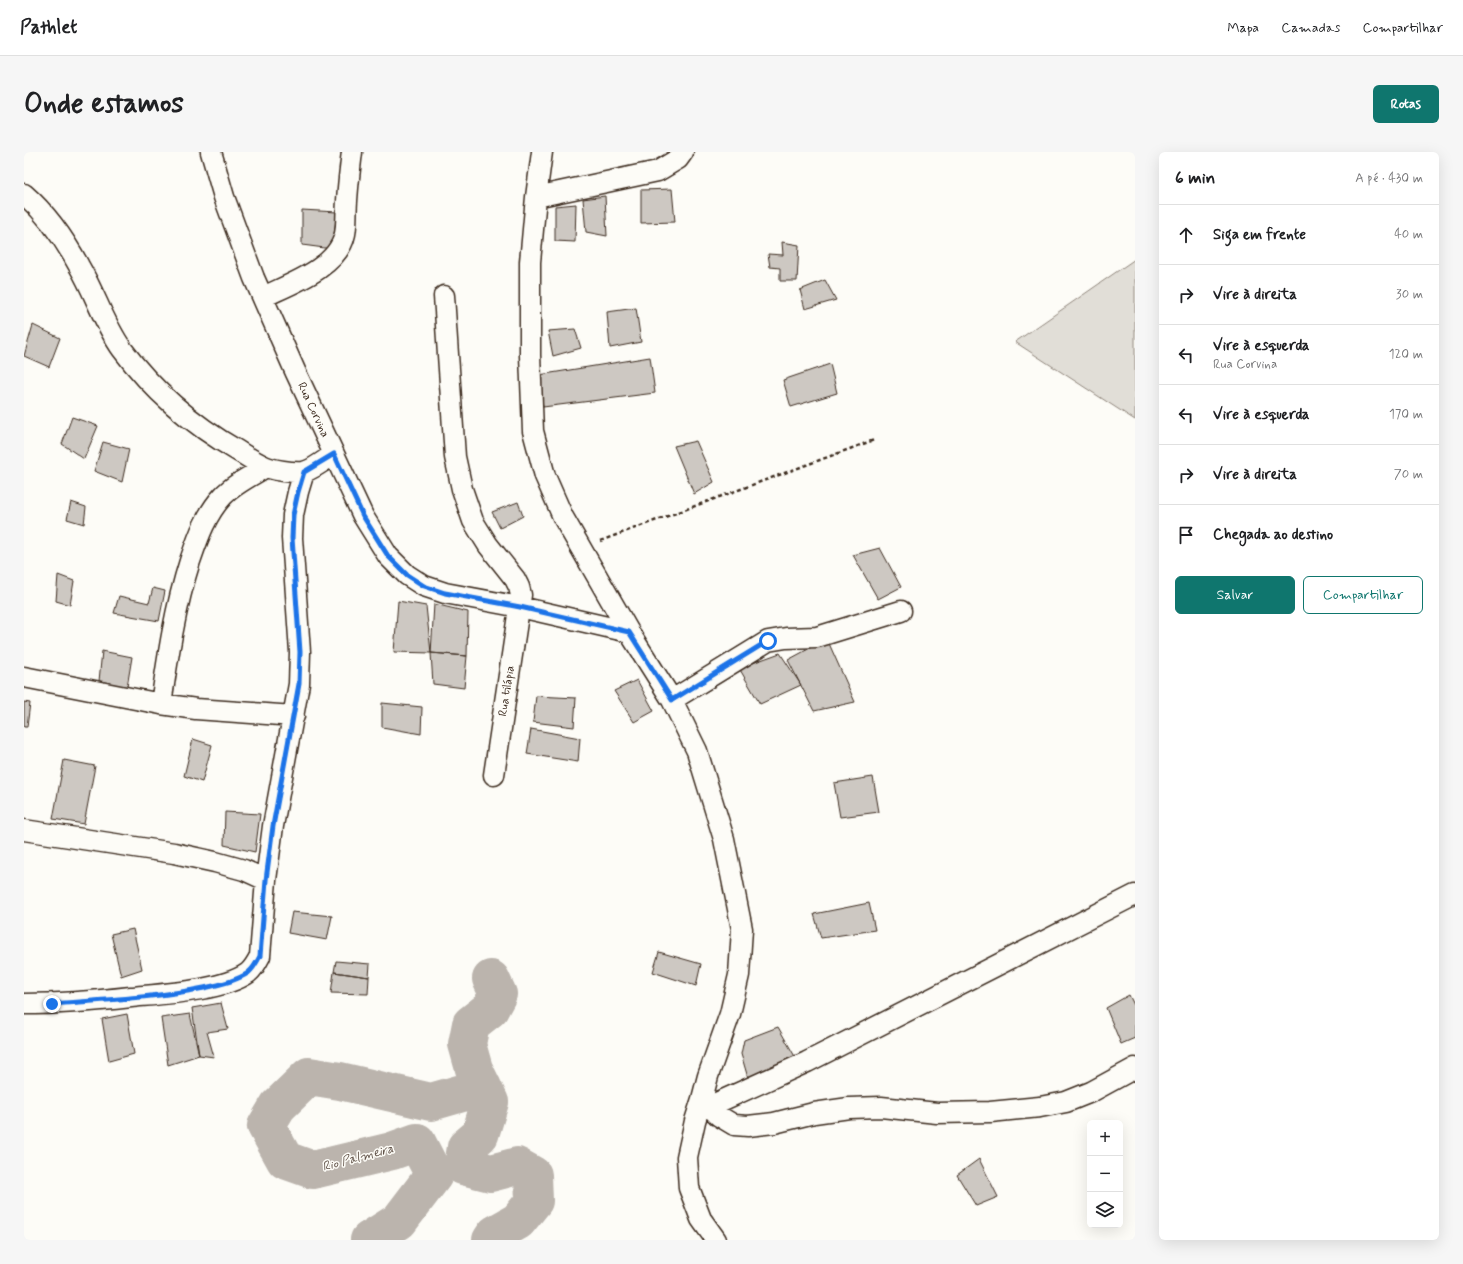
<!DOCTYPE html>
<html lang="pt">
<meta charset="utf-8">
<style>
:root{--surface:#fff;--page:#f6f6f6;--text:#202124;--muted:#757577;--line:#e0e0e0;--accent:#0f766e}
body{margin:0;font-family:Mynerve,sans-serif;background:var(--page);color:var(--text)}
.controls{position:absolute;right:12px;bottom:12px;display:grid;overflow:hidden;border-radius:6px;box-shadow:0 4px 16px #0002}
.controls button{width:36px;height:36px;display:grid;place-items:center;padding:0;border:0;border-bottom:1px solid var(--line);background:var(--surface);color:var(--text);font:20px sans-serif}
.stop{position:absolute;width:12px;height:12px;margin:-9px;border:3px solid #1a73e8;border-radius:50%;background:#fff}
.stop.end{background:#1a73e8;border-color:#fff;box-shadow:0 1px 4px #0008}
.list{margin:0;padding:0;list-style:none}
h2{display:flex;justify-content:space-between;align-items:center;height:52px;margin:0;padding:0 16px;font-size:17px}
h2 small{font-size:13px;font-weight:400;color:var(--muted)}
.list li{display:grid;grid-template-columns:26px 1fr auto;gap:12px;align-items:center;box-sizing:border-box;height:60px;padding:0 16px;border-top:1px solid var(--line)}
.list b{display:block;font-size:15px;white-space:nowrap}
.list p{margin:0;font-size:13px;white-space:nowrap;color:var(--muted)}
.list em{font-size:13px;font-style:normal;color:var(--muted)}
.actions{display:flex;gap:8px;padding:12px 16px}
.actions a{flex:1;padding:9px 0;border:1px solid var(--accent);border-radius:6px;text-align:center;font-size:14px;color:var(--accent)}
.actions .main{background:var(--accent);color:#fff}
.icon{flex:none;width:22px;height:22px;fill:none;stroke:currentColor;stroke-width:2;stroke-linecap:round;stroke-linejoin:round}
.map{position:relative;flex:none;width:1111px;height:1088px;overflow:hidden;border-radius:6px}
header{display:flex;align-items:center;gap:24px;box-sizing:border-box;height:56px;padding:0 20px;background:var(--surface);border-bottom:1px solid var(--line)}
header strong{font-size:19px}
nav{display:flex;gap:22px;margin-inline-start:auto;font-size:14px}
.intro{display:flex;align-items:center;justify-content:space-between;box-sizing:border-box;height:96px;padding:0 24px}
h1{margin:0;font-size:28px}
.button{padding:10px 18px;border-radius:6px;background:var(--accent);color:#fff;font-size:14px;font-weight:700}
main{display:flex;gap:24px;padding:0 24px}
aside{flex:1;background:var(--surface);border-radius:6px;box-shadow:0 4px 16px #0002}
.map>svg:first-child{display:block}
.green{fill:#e1ded7;stroke:#8e847a}
.lines{fill:none;stroke-linecap:round;stroke-linejoin:round}
.river{stroke:#bbb4ad;stroke-width:38}
.building{fill:#cdc8c2;stroke:#3b2a1e}
.street-casing{stroke:#3b2a1e;stroke-width:23}
.path{stroke:#3b2a1e;stroke-width:2.5;stroke-dasharray:4 3;stroke-linecap:butt}
.street{stroke:#fdfcf7;stroke-width:20}
.route{stroke:#1a73e8;stroke-width:5}
.labels{text-anchor:middle;dominant-baseline:central;stroke-width:3;stroke-linejoin:round;paint-order:stroke}
.street-label{font-size:12px;fill:#3b2a1e;stroke:#fdfcf7}
.water-label{font-size:13px;font-style:italic;fill:#615349;stroke:#fdfcf7}
</style>
<header>
<strong>Pathlet</strong>
<nav><a>Mapa</a><a>Camadas</a><a>Compartilhar</a></nav>
</header>
<div class="intro"><h1>Onde estamos</h1><a class="button">Rotas</a></div>
<main>
<div class="map">
<svg width="1111" height="1088" viewBox="0 0 1111 1088">
<rect width="100%" height="100%" fill="#fdfcf7"/>
<filter id="ink" filterUnits="userSpaceOnUse"><feTurbulence type="fractalNoise" baseFrequency=".025" numOctaves="2"/><feDisplacementMap in="SourceGraphic" scale="8" xChannelSelector="R" yChannelSelector="G"/><feConvolveMatrix kernelMatrix="1 2 1 2 8 2 1 2 1" color-interpolation-filters="sRGB"/></filter>
<g filter="url(#ink)">
<path class="green" d="M1111,107V268L991,190Z"/>
<g class="lines">
<path class="river" d="M345,1088L375,1069L410,1023L393,990L368,999L289,1018L261,1008L242,974L254,954L285,924L316,929L407,950L459,935
M467,1088L471,1082L494,1069L510,1049L509,1023L493,1014L467,1021L439,1014L442,995L456,983L466,950L450,917L443,892L447,872L466,857L474,842L467,827"/>
</g>
<path class="building" d="M648,37L651,70L617,71V38Z
M581,44L583,84L562,80L559,47Z
M552,52L551,90L531,89V54Z
M278,58L313,60L308,97L278,93Z
M758,90L775,93L773,129H756V116L746,115L744,102L759,103Z
M801,128L812,148L781,157L776,138Z
M612,156L617,190L586,196L583,160Z
M9,173L36,186L25,215L0,204Z
M551,177L557,196L529,204L524,179Z
M626,205L631,241L519,255L515,223Z
M806,212L813,241L767,255L759,228Z
M48,265L74,274L60,307L38,292Z
M672,289L690,330L670,342L650,294Z
M79,290L105,297L98,330L70,319Z
M47,350L62,355L60,372L43,367Z
M494,350L499,364L476,376L468,360Z
M856,396L877,435L854,447L829,403Z
M34,423L50,429L46,453L32,449Z
M129,436L141,439L135,469L90,461L95,444L125,451Z
M374,449L402,454L407,501L370,500Z
M410,452L444,460L443,504L407,501Z
M803,487L831,550L790,559L764,508Z
M78,499L108,505L103,535L75,529Z
M407,501L443,504L440,536L409,532Z
M756,501L777,533L736,552L715,516Z
M613,528L630,559L610,570L590,539Z
M512,544L552,546L550,575L509,570Z
M0,550L6,551L3,575H0Z
M358,551L398,555L397,582L358,575Z
M507,577L556,586L554,610L503,602Z
M169,587L188,593L178,630L160,624Z
M40,608L71,614L60,672L29,667Z
M849,625L855,660L816,665L810,631Z
M201,660L236,662L231,700L200,693Z
M845,751L851,778L797,786L790,762Z
M268,760L308,764L303,788L264,781Z
M109,777L118,817L97,824L87,782Z
M635,800L677,812L672,834L629,820Z
M312,809L346,812L345,825L310,820Z
M310,820L345,825L344,842L307,841Z
M1105,843L1111,855V886L1097,892L1082,856Z
M197,851L204,877L183,880L190,905L175,903L168,856Z
M103,862L110,902L85,909L78,867Z
M166,862L175,903L144,913L137,866Z
M754,875L773,908L724,926L717,902L720,888Z
M955,1007L974,1045L952,1054L933,1023Z"/>
<g class="lines">
<defs>
<path id="street" d="M187,0L200,45L230,126L272,221L339,364L364,404L383,423L400,434L421,441L496,455L605,480
M518,0L512,45L506,110V203L509,279L521,324L539,365L605,480L648,548L673,599L700,687L718,777L715,823L706,862L684,924L678,947L695,964L710,973L724,974L750,971L790,961L825,956L857,955L913,961L966,960L1016,955L1042,950L1067,940L1111,916
M0,42C23,62 41,88 55,114C71,141 80,172 98,197C129,239 169,273 214,299C222,304 231,310 240,314C248,318 269,321 279,320C286,319 303,307 310,302
M512,45L634,19L654,7L659,0
M420,144L431,305L438,337L449,369L464,393L491,427L495,435L497,443L470,623
M239,145C266,132 314,116 321,82C323,72 322,60 323,49C324,32 326,16 328,0
M0,525L137,552L172,557L270,564
M648,548L744,489L762,486L793,485L877,459
M137,552C144,504 151,456 166,409C174,386 182,362 199,344C210,332 227,324 242,315
M0,678L150,701L191,710L220,718L242,728
M0,852C36,852 72,849 107,845C138,842 198,839 224,821C230,816 233,810 236,804L242,728L249,674L275,532L276,500L268,386L269,363L274,340L280,320
M678,947L671,969L663,1005L665,1036L677,1067L692,1088
M686,954L783,910L1111,743"/>
</defs>
<use href="#street" class="street-casing"/>
<path class="path" d="M576,389L850,288"/>
<use href="#street" class="street"/>
</g>
</g>
<g class="lines" filter="url(#ink)">
<path class="route" d="M28,852C79,848 131,846 180,836C195,833 212,829 224,821C230,816 233,810 236,804L242,728L249,674L275,532L276,500L268,386L269,363L274,340L280,320L310,302L339,364L364,404L383,423L400,434L421,441L496,455L605,480L648,548L744,489"/>
</g>
<g class="labels">
<g class="street-label">
<text transform="translate(289 258) rotate(65)">Rua Corvina</text>
<text transform="translate(483 539) rotate(-81)">Rua tilápia</text>
</g>
<g class="water-label">
<text transform="translate(334 1006) rotate(-15)">Rio Palmeira</text>
</g>
</g>
</svg>
<div class="controls">
<button>+</button>
<button>−</button>
<button><svg class="icon" aria-label="layers" viewBox="0 0 24 24"><path d="M12 4l9 5-9 5-9-5zM3 14l9 5 9-5"/></svg></button>
</div>
<div class="stop" style="left:744px;top:489px"></div>
<div class="stop end" style="left:28px;top:852px"></div>
</div>
<aside>
<h2>6 min<small>A pé · 430 m</small></h2>
<ul class="list">
<li><svg class="icon" aria-label="ahead" viewBox="0 0 24 24"><path d="M12 20V5M6 11l6-6 6 6"/></svg><div><b>Siga em frente</b></div><em>40 m</em></li>
<li><svg class="icon" aria-label="right" viewBox="0 0 24 24"><path d="M7 20v-9h11M14 6l5 5-5 5"/></svg><div><b>Vire à direita</b></div><em>30 m</em></li>
<li><svg class="icon" aria-label="left" viewBox="0 0 24 24"><path d="M17 20v-9H6M10 6l-5 5 5 5"/></svg><div><b>Vire à esquerda</b><p>Rua Corvina</p></div><em>120 m</em></li>
<li><svg class="icon" aria-label="left" viewBox="0 0 24 24"><path d="M17 20v-9H6M10 6l-5 5 5 5"/></svg><div><b>Vire à esquerda</b></div><em>170 m</em></li>
<li><svg class="icon" aria-label="right" viewBox="0 0 24 24"><path d="M7 20v-9h11M14 6l5 5-5 5"/></svg><div><b>Vire à direita</b></div><em>70 m</em></li>
<li><svg class="icon" aria-label="arrive" viewBox="0 0 24 24"><path d="M6 21V4h12l-3 4 3 4H6"/></svg><div><b>Chegada ao destino</b></div></li>
</ul>
<div class="actions"><a class="main">Salvar</a><a>Compartilhar</a></div>
</aside>
</main>
